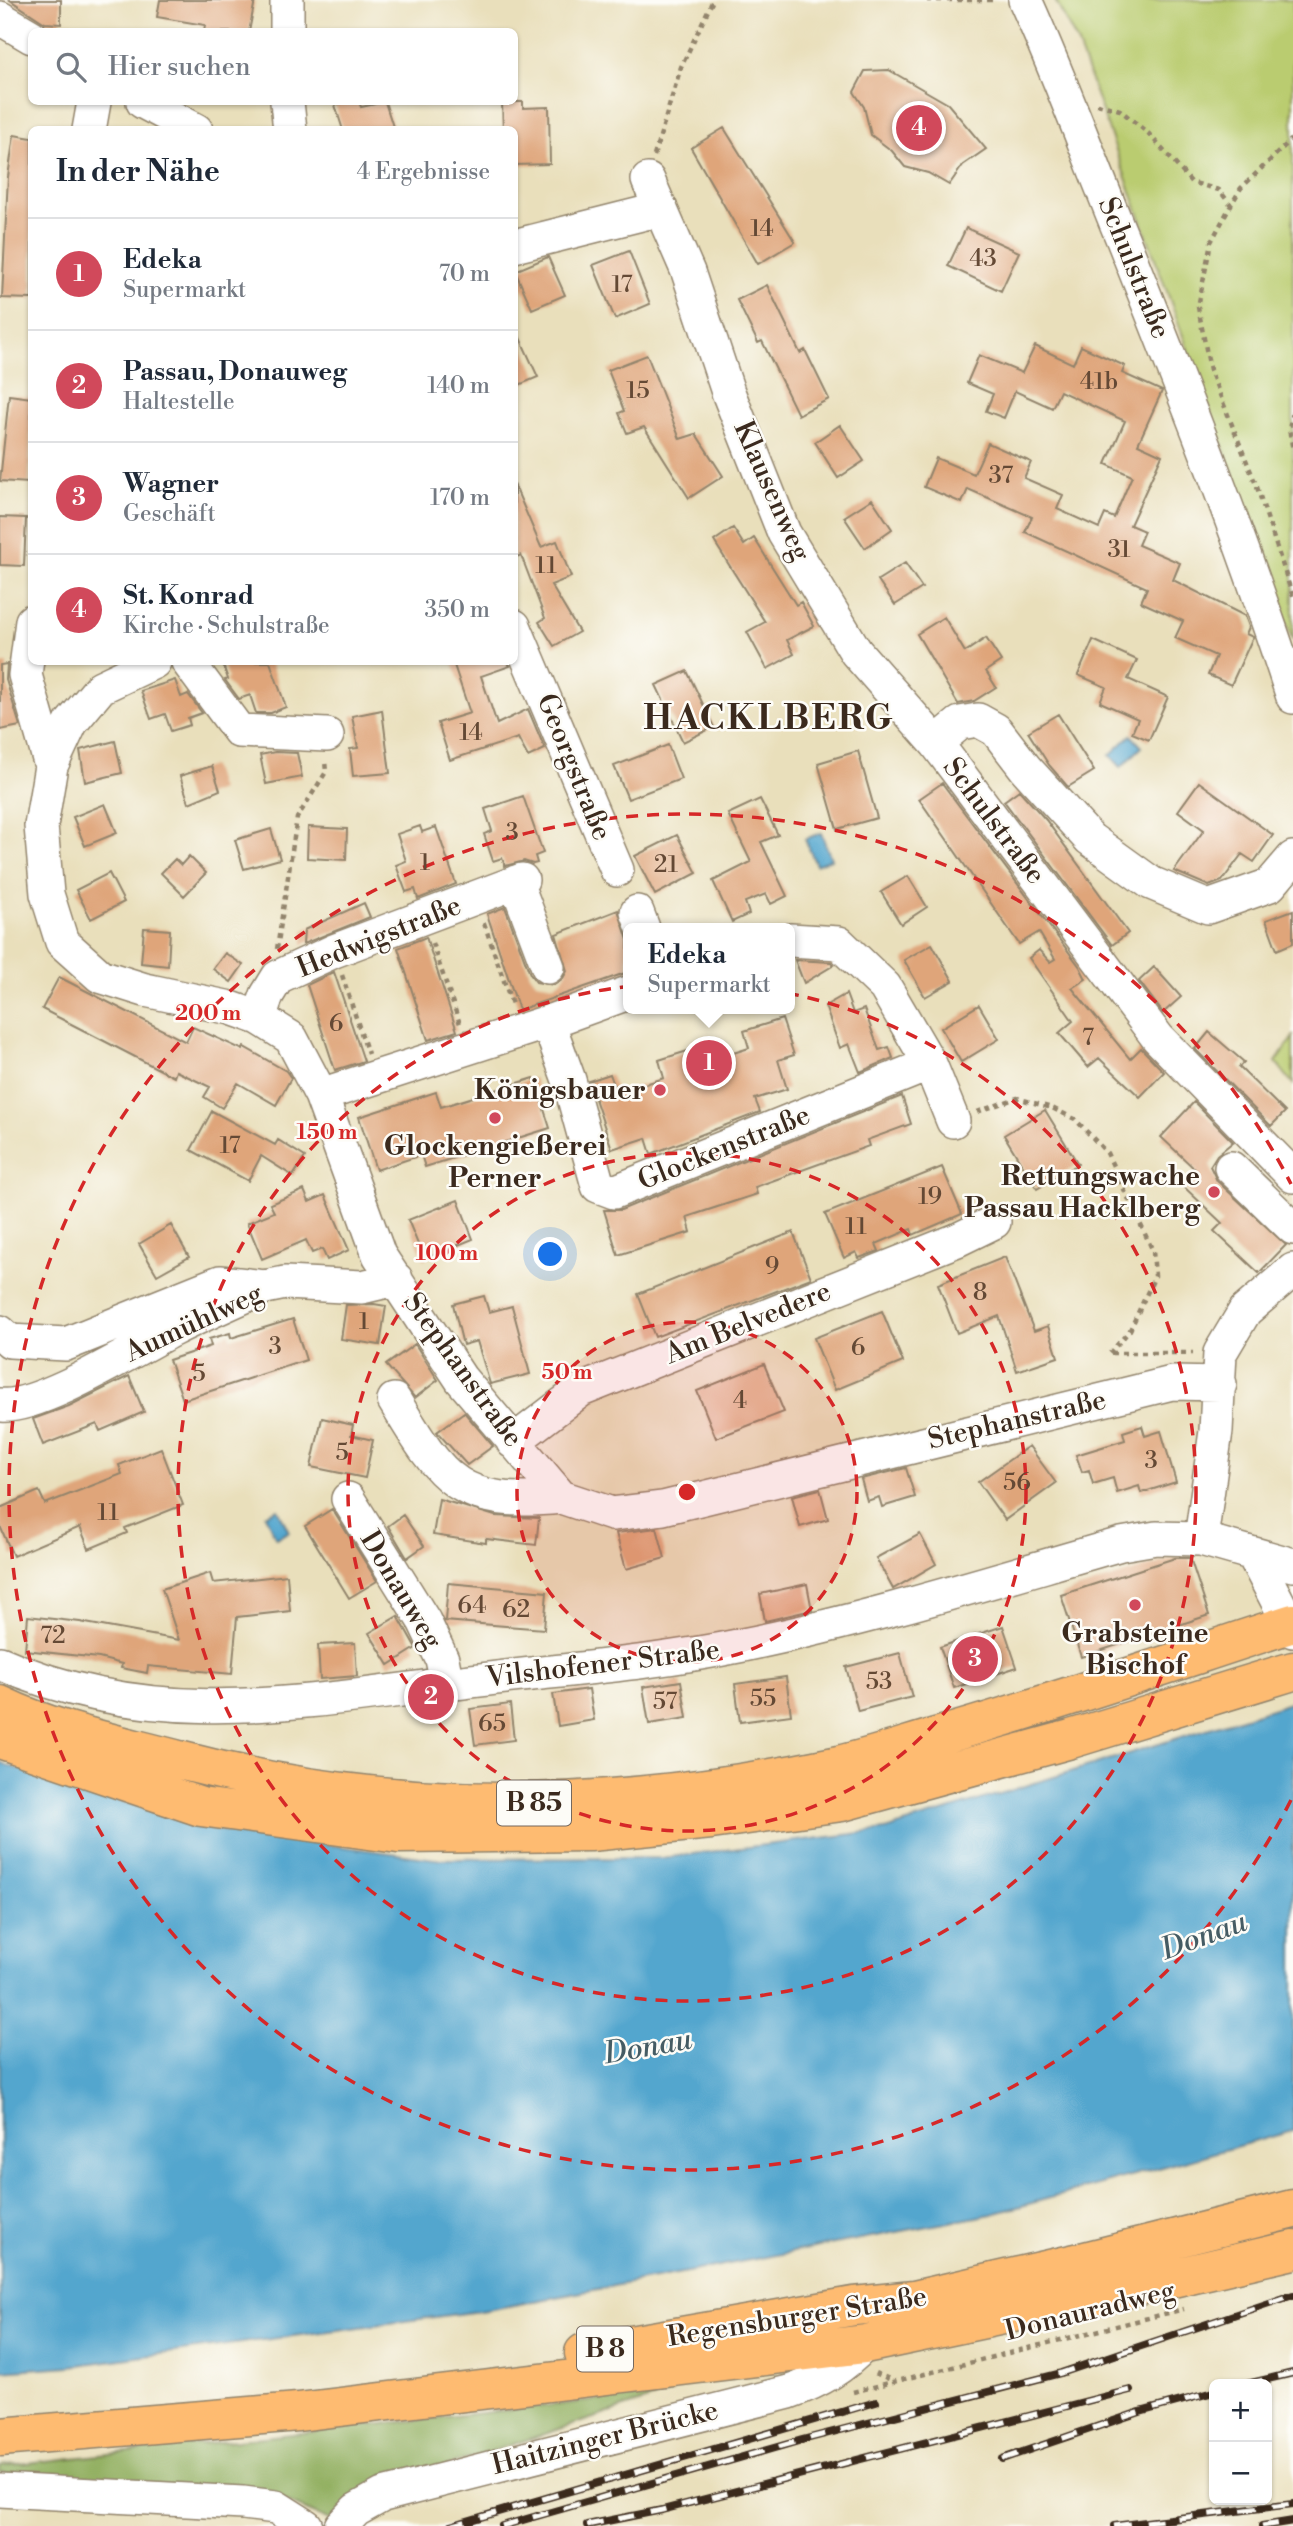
<!DOCTYPE html>
<html lang="de">
<meta charset="utf-8">
<style>
:root{--surface:#fff;--page:#f6f6f7;--text:#1f2937;--muted:#747a83;--line:#e0e1e3;--accent:#d1495b}
body{margin:0;font-family:"Libre Bodoni",serif;background:var(--page);color:var(--text)}
.controls{position:absolute;right:21px;bottom:21px;display:grid;overflow:hidden;border-radius:10px;box-shadow:0 2px 5px #0004}
.controls button{width:63px;height:63px;display:grid;place-items:center;padding:0;border:0;border-bottom:2px solid var(--line);background:var(--surface);color:var(--text);font:35px sans-serif}
.you{position:absolute;left:551px;top:1255px;width:24px;height:24px;margin:-18px;border:5px solid #fff;border-radius:50%;background:#1a73e8;box-shadow:0 0 0 10px #1a73e833}
.badge{display:grid;place-items:center;width:46px;height:46px;border-radius:50%;background:var(--accent);color:#fff;font-size:23px;font-weight:700}
.pin{position:absolute;translate:-50% -50%;border:4px solid #fff;box-shadow:0 2px 7px #0006}
.popup{position:absolute;left:623px;top:923px;width:172px;height:91px;box-sizing:border-box;display:grid;place-content:center;border-radius:10px;background:var(--surface);filter:drop-shadow(0 2px 5px #0005);font-size:23px;white-space:nowrap;color:var(--muted)}
.popup b{font-size:26px;color:var(--text)}
.popup::after{content:'';position:absolute;left:50%;top:100%;margin-left:-14px;border:14px solid transparent;border-top-color:var(--surface)}
.list{margin:0;padding:0;list-style:none}
h2{display:flex;justify-content:space-between;align-items:center;height:91px;margin:0;padding:0 28px;font-size:30px}
h2 small{font-size:23px;font-weight:400;color:var(--muted)}
.list li{display:grid;grid-template-columns:46px 1fr auto;gap:21px;align-items:center;box-sizing:border-box;height:112px;padding:0 28px;border-top:2px solid var(--line)}
.list b{display:block;font-size:26px;white-space:nowrap}
.list p{margin:0;font-size:23px;white-space:nowrap;color:var(--muted)}
.list em{font-size:23px;font-style:normal;color:var(--muted)}
.icon{flex:none;width:38px;height:38px;fill:none;stroke:currentColor;stroke-width:2;stroke-linecap:round;stroke-linejoin:round}
.map{position:relative;flex:none;width:1293px;height:2526px;overflow:hidden}
.search{position:absolute;background:var(--surface);box-shadow:0 2px 5px #0004;left:28px;top:28px;width:490px;height:77px;display:flex;align-items:center;gap:18px;box-sizing:border-box;padding:0 24px;border-radius:10px;color:var(--muted);font-size:26px}
.panel{position:absolute;background:var(--surface);box-shadow:0 2px 5px #0004;left:28px;top:126px;width:490px;height:539px;border-radius:10px}
.map>svg:first-child{display:block}
.green{fill:#bacc6f;stroke:#7a7b46;stroke-width:2}
.forest{fill:#93b062;stroke:#676d40;stroke-width:2}
.water{fill:#53a6ce;stroke:#476876;stroke-width:2}
.building{fill:#dfa57a}
.lines{fill:none;stroke-linecap:round;stroke-linejoin:round}
.minor-casing{stroke:#92846c;stroke-width:36}
.major-casing{stroke:#92846c;stroke-width:41}
.path{stroke:#92846c;stroke-width:4.5;stroke-dasharray:5 5;stroke-linecap:butt}
.minor{stroke:#fff;stroke-width:33}
.major{stroke:#febb71;stroke-width:38}
.rail-casing{stroke:#3b2a1e;stroke-width:8}
.rail{stroke:#fdfcf7;stroke-width:5;stroke-dasharray:16;stroke-linecap:butt}
.ring{fill:none;stroke:#d62828;stroke-width:3.5;stroke-dasharray:12 9}
.poi-dot{fill:#d1495b;stroke:#fdfcf7;stroke-width:2.5}
.labels{text-anchor:middle;dominant-baseline:central;stroke-width:5;stroke-linejoin:round;paint-order:stroke}
.number-label{font-size:24px;fill:#644935}
.shield{fill:#fdfcf7;stroke:#75695f;stroke-width:2}
.shield-label{font-size:26px;font-weight:bold;fill:#3b2a1e}
.street-label{font-size:28px;fill:#3b2a1e;stroke:#fdfcf7}
.poi-label{font-size:28px;font-weight:bold;fill:#3b2a1e;stroke:#fdfcf7;text-anchor:end}
.water-label{font-size:30px;font-style:italic;fill:#455c64;stroke:#fdfcf7}
.district-label{font-size:35px;font-weight:bold;letter-spacing:2px;fill:#3b2a1e;stroke:#fdfcf7}
.centre{fill:#d62828;stroke:#fdfcf7;stroke-width:3.5}
.ring-label{font-size:21px;text-anchor:middle;font-weight:bold;fill:#d62828;stroke:#fdfcf7;stroke-width:5;stroke-linejoin:round;paint-order:stroke}
</style>
<div class="map">
<svg width="1293" height="2526" viewBox="0 0 1293 2526">
<rect width="100%" height="100%" fill="#fdfcf7"/>
<filter id="ink" filterUnits="userSpaceOnUse"><feTurbulence type="fractalNoise" baseFrequency=".0143" numOctaves="2"/><feDisplacementMap in="SourceGraphic" scale="14" xChannelSelector="R" yChannelSelector="G"/><feConvolveMatrix kernelMatrix="1 2 1 2 8 2 1 2 1" color-interpolation-filters="sRGB"/></filter>
<filter id="wash" filterUnits="userSpaceOnUse"><feTurbulence type="fractalNoise" baseFrequency=".00686" numOctaves="4" result="noise"/><feDisplacementMap in="SourceGraphic" scale="28" xChannelSelector="R" yChannelSelector="G"/><feGaussianBlur stdDeviation="1.57" result="paint"/><feColorMatrix in="noise" values="0 0 0 0 0 0 0 0 0 0 0 0 0 0 0 0 0 1.4 0 .05"/><feComposite in="paint" operator="in"/></filter>
<g filter="url(#wash)">
<rect width="100%" height="100%" fill="#e9dfbb"/>
<path class="green" d="M1055,0H1293V641L1077,42Z
M1293,1037V1084L1276,1062Z"/>
<path class="forest" d="M673,2392L373,2490L330,2520L280,2499L0,2472V2466Z"/>
<path class="water" d="M1131,735L1142,747L1121,767L1110,755Z
M821,833L831,859L816,865L805,839Z
M278,1509L289,1532L276,1538L265,1515Z
M1293,1702V2131L992,2214L487,2310L70,2366L0,2371V1763L210,1829L435,1859L662,1858L885,1830Z"/>
<g id="blocks">
<path class="building" d="M10,0H61V24L45,23Z
M160,0H255L249,32H204L205,25L157,17Z
M889,70L948,104L986,149L963,165L949,185L928,173L905,167L892,151L871,135L864,107L854,92L865,71Z
M345,102H359L361,107L385,102L394,130H343L335,105Z
M502,102H523V108L549,107L550,164L514,165V130H503Z
M724,128L795,242L758,264L691,148Z
M14,135L32,138V299L2,298L8,177Z
M966,228L1019,252L1001,291L948,266Z
M629,251L650,304L615,319L593,265Z
M548,257L565,295L532,309L515,271Z
M767,285L800,353L805,350L829,399L798,415L762,341L758,343L737,300Z
M514,325L538,377L519,385L514,375Z
M1035,346L1073,364L1081,346L1125,366L1122,373L1162,391L1138,444L1162,455L1130,525L1144,531L1138,545L1180,563L1173,580L1245,616L1249,627L1246,634L1253,637L1231,685L1208,675L1216,656L1175,638L1183,621L1141,602L1147,588L1025,532L1032,517L968,489L962,503L924,487L936,458L974,474L988,443L1031,462L1024,478L1063,495L1057,509L1099,528L1105,514L1114,518L1132,476L1106,464L1125,421L1060,391L1052,408L1015,391L1004,418L986,411L993,394L967,383L979,355L1022,373Z
M647,355L680,439L696,434L723,476L689,498L644,427L627,433L619,413L624,411L608,370Z
M9,395L32,398L29,483L0,481Z
M840,425L864,461L838,478L815,442Z
M514,484L541,547L557,541L571,577L551,585L579,632L554,646L539,622L545,618L521,555L514,558Z
M872,499L892,529L865,548L844,517Z
M0,517L26,518L24,566L0,565Z
M733,528L744,545L754,538L796,605L801,602L814,626L787,640L794,654L767,669L747,632L765,622L714,541Z
M905,563L922,588L895,605L878,580Z
M944,617L965,652L986,638L1001,661L986,671L996,687L974,701L958,704L917,634Z
M1093,640L1137,660L1128,679L1168,697L1149,740L1132,733L1138,719L1100,702L1106,687L1078,675Z
M222,662H270L286,707L271,713H256L250,695L239,699L225,680L228,679Z
M453,662H508L510,666L481,676L497,724L528,709L545,749L528,757L518,738L450,760L438,723L470,713Z
M7,664L6,680L20,726L0,730V665Z
M687,671L714,727L683,742L656,685Z
M175,680L181,697L188,694L202,713L188,718L190,725L171,731L165,714L151,719L141,691Z
M382,710L390,773L353,776L350,749L358,748L352,716Z
M1058,714L1094,771L1068,787L1049,765L1028,732Z
M115,741L122,773L85,782L80,750Z
M668,745L681,779L628,799L614,766Z
M858,751L877,818L837,829L818,763Z
M275,752L297,753L302,777L266,784L260,755Z
M212,766L220,790L189,803L180,776Z
M1199,782L1273,835L1254,862L1242,854L1222,881L1209,886L1174,871L1204,830L1178,811Z
M942,783L1080,967L1086,979L1072,988L1130,1059L1141,1048L1164,1072L1140,1097L1099,1058L1088,1067L1059,1033L1073,1021L1029,958L1039,950L1050,962L1055,959L1039,932L1019,944L919,799Z
M1019,790L1046,820L1128,933L1112,945L1004,801Z
M523,796L543,853L535,856L537,863L533,864L524,861L505,866L502,858L493,861L484,834L492,831L485,809Z
M760,799L778,835L761,842L787,896L771,904L766,894L745,902L749,914L732,922L713,881L751,862L728,814Z
M105,804L117,833L85,846L73,817Z
M420,826L422,832L436,827L456,884L418,899L415,889L406,892L396,865L406,861L397,834Z
M308,827L347,829L346,860L307,858Z
M271,829L280,859L244,869L235,840Z
M677,835L697,873L655,895L635,856Z
M189,856L206,873L184,896L161,873L175,859L181,865Z
M109,873L124,902L91,919L76,890Z
M908,876L927,907L901,924L881,892Z
M364,903L370,917L303,944L304,930Z
M505,907L530,974L536,982L554,985L562,980L567,971L556,934L618,910L628,940V972L519,1010L487,914Z
M1293,910V943L1277,950L1266,920Z
M144,928L170,930L168,966L141,963Z
M426,937L457,1031L428,1040L398,948Z
M932,944L953,981L925,997L904,960Z
M225,953L243,965L231,982L213,969Z
M795,960L831,962L834,965L804,983Z
M1154,967L1181,997L1163,1013L1139,981Z
M334,972L364,1061L335,1070L307,985Z
M59,977L186,1042L193,1027L243,1050L244,1047L286,1071L291,1078L276,1105L238,1083L222,1108L204,1097L210,1087L176,1071L174,1077L42,1009Z
M846,994L853,1013L864,1009L879,1050L889,1047L893,1058L860,1072L849,1044L840,1048L825,1006Z
M979,1005L999,1039L961,1062L941,1028Z
M782,1019L794,1055L778,1060L787,1089L755,1099L760,1112L651,1154L646,1138L612,1149L589,1081L610,1074L617,1093L664,1078L659,1060L697,1048L702,1063L749,1048L744,1031Z
M1209,1032L1244,1062L1239,1067L1285,1112L1271,1126L1195,1049Z
M534,1078L550,1128L425,1167L421,1155L376,1170L359,1117L436,1092L441,1107Z
M902,1096L911,1124L867,1140L869,1146L755,1187L757,1194L687,1217L691,1232L618,1255L604,1210H621Z
M1194,1102L1233,1142L1217,1155L1210,1166L1217,1181L1286,1245L1259,1273L1214,1231L1222,1223L1183,1186L1197,1171L1161,1137Z
M1045,1110L1078,1164L1037,1189L1004,1135Z
M212,1111L275,1145L278,1140L305,1157L293,1176L261,1156L248,1181L191,1150Z
M942,1167L962,1214L913,1235L911,1229L876,1244L879,1251L859,1258L856,1252L844,1258L825,1214Z
M304,1190L309,1202L325,1195L349,1250L327,1260L322,1249L312,1253L306,1240L262,1259L247,1223L274,1212L270,1204Z
M458,1200L473,1239L424,1259L408,1220Z
M171,1225L189,1257L157,1275L139,1244Z
M793,1232L811,1278L655,1337L638,1294Z
M1005,1257L1034,1331L1048,1326L1058,1357L1017,1371L999,1316L957,1333L938,1284Z
M484,1296L489,1312L512,1306L530,1374L490,1384L477,1341L463,1345L453,1304Z
M374,1304L386,1306L380,1345L341,1339L346,1305Z
M882,1311L903,1362L835,1390L814,1338Z
M293,1319L306,1360L183,1400L169,1360L211,1346L209,1339L230,1333L231,1338Z
M415,1344L438,1380L415,1398L386,1365Z
M764,1364L784,1412L716,1438L697,1391Z
M129,1376L144,1412L100,1431L97,1424L43,1445L33,1419L69,1406Z
M464,1412L493,1446L467,1465L437,1432Z
M322,1418L353,1425L351,1435L373,1440L365,1478L311,1467Z
M1142,1426L1145,1436L1161,1431L1176,1482L1141,1493L1139,1486L1117,1493L1113,1478L1093,1484L1089,1470L1082,1472L1076,1455L1125,1440L1123,1432Z
M1029,1446L1056,1483L1005,1520L978,1482Z
M161,1448L183,1505L125,1528L127,1533L89,1549L80,1527L13,1556L0,1526V1508L39,1491L45,1504L122,1474L119,1465Z
M906,1468L915,1497L882,1507L879,1497L867,1501L861,1479Z
M820,1489L828,1519L800,1527L792,1496Z
M439,1499L495,1516L539,1518L536,1545L486,1539V1543L433,1535Z
M332,1509L377,1581L349,1598L305,1526Z
M403,1515L424,1546L407,1558L388,1526Z
M657,1528L665,1558L626,1569L616,1533Z
M920,1534L936,1564L893,1589L876,1558Z
M1175,1558H1190L1209,1615L1081,1657L1061,1595Z
M210,1573L213,1583L287,1575L290,1611L237,1617L232,1674L148,1666L147,1673L121,1668L122,1664L99,1658L25,1650L28,1616L80,1622L179,1640L162,1589Z
M448,1583L547,1592L544,1629L445,1621Z
M807,1584L812,1610L765,1621L760,1594Z
M398,1616L416,1648L389,1665L369,1633Z
M1003,1626L1017,1667L954,1688L940,1647Z
M355,1643L357,1676L320,1679L318,1645Z
M900,1653L912,1697L858,1711L846,1667Z
M786,1677L791,1715L740,1722L735,1684Z
M681,1681L687,1718L649,1724L643,1687Z
M589,1689L594,1720L558,1726L553,1694Z
M510,1704L514,1740L475,1745L470,1709Z"/>
</g>
</g>
<g filter="url(#ink)">
<use href="#blocks" fill-opacity="0" stroke="#92846c" stroke-width="2"/>
<g class="lines">
<defs>
<path id="minor" d="M1025,0C1061,79 1090,160 1123,240C1183,391 1243,542 1293,697
M0,18L32,37
M287,32V0
M143,102L196,130
M287,102L290,130
M89,130L94,102
M648,180L688,272L728,392L784,533L856,652L936,743
M514,246L661,209
M32,621L25,675L51,766
M514,626L617,870
M154,662L101,687L71,723L51,766L41,826L47,894L62,942L100,976L145,990L231,1008L259,1018L291,1038L321,1095L379,1255L461,1379L561,1497L612,1514L663,1508L1172,1383L1220,1384
M188,662L239,731L327,735
M1293,858L1270,885L1208,907L1151,883L1090,839L1026,769L996,730L978,720L960,723L936,743L1158,1038L1293,1176
M516,882L548,967
M637,912L643,928
M790,940L839,943L885,987L930,1064L953,1121
M259,1018L267,995L278,977L334,951L522,880
M548,1022L569,1080L598,1186L614,1192L930,1064
M321,1095L548,1022L628,993
M1231,1168L1293,1228
M0,1332L10,1341L66,1344L220,1282L265,1287
M394,1400C443,1482 460,1507 561,1497
M0,1405C37,1410 135,1349 172,1330C202,1315 234,1301 265,1287L285,1283L362,1287L396,1279
M513,1442L581,1390L957,1240L994,1222
M348,1499L424,1621L442,1659L447,1684
M1201,1539L1216,1431L1220,1353L1245,1311L1293,1270
M1254,1556L1293,1631
M0,1663C147,1729 293,1704 447,1684C545,1671 646,1665 743,1645C871,1619 995,1580 1121,1544L1156,1538L1201,1539L1293,1565
M0,2490L243,2503L276,2507L306,2526
M341,2526L356,2510L383,2495L789,2392C821,2381 842,2368 865,2344"/>
<path id="major" d="M0,1705C56,1732 119,1744 179,1760C397,1818 614,1812 834,1766C870,1758 907,1745 943,1735C1061,1701 1176,1661 1293,1623
M0,1739L201,1807L398,1834L590,1832L711,1820L842,1802L1071,1739L1293,1671
M584,2353L854,2306L914,2300L1085,2261L1293,2209
M0,2437L298,2412L865,2344L1104,2294L1293,2250"/>
</defs>
<use href="#minor" class="minor-casing"/>
<use href="#major" class="major-casing"/>
<path class="path" d="M927,0H994
M1097,104L1120,110L1149,134L1191,182L1219,190L1231,205
M1293,138L1241,188L1231,205L1211,242L1198,307L1210,370L1257,487L1293,597
M654,156L681,67L713,0
M1293,412L1289,429L1293,450
M484,923L513,1007
M432,943L460,1024
M277,949L297,818L326,772L325,761
M342,975L368,1054
M977,1112L1017,1098L1052,1108L1075,1119L1107,1153L1153,1251L1155,1276L1130,1330L1110,1353
M1111,1353H1193
M875,2373L896,2382
M853,2392L1184,2309"/>
<use href="#minor" class="minor"/>
<use href="#major" class="major"/>
<defs>
<path id="rail" d="M1247,2384L1293,2373
M1002,2459L1140,2412L1214,2392
M587,2525L662,2510L1130,2390
M450,2526L876,2402
M502,2526L802,2440L1061,2373L1293,2295
M1114,2526L1293,2504
M1262,2526L1293,2521"/>
</defs>
<use href="#rail" class="rail-casing"/>
<use href="#rail" class="rail"/>
</g>
</g>
<circle cx="687" cy="1492" r="170" fill="#d62828" fill-opacity=".12"/>
<g class="ring">
<circle cx="687" cy="1492" r="170"/>
<circle cx="687" cy="1492" r="339"/>
<circle cx="687" cy="1492" r="509"/>
<path d="M1291 1800A678 678 0 1 1 1291 1184"/>
</g>
<g class="poi-dot">
<circle cx="660" cy="1090" r="7"/>
<circle cx="495" cy="1118" r="7"/>
<circle cx="1214" cy="1192" r="7"/>
<circle cx="1135" cy="1605" r="7"/>
</g>
<g class="labels">
<g class="number-label">
<text x="762" y="229">14</text>
<text x="983" y="259">43</text>
<text x="622" y="285">17</text>
<text x="1099" y="382">41b</text>
<text x="638" y="391">15</text>
<text x="1001" y="476">37</text>
<text x="1119" y="550">31</text>
<text x="546" y="566">11</text>
<text x="471" y="733">14</text>
<text x="512" y="833">3</text>
<text x="425" y="863">1</text>
<text x="666" y="865">21</text>
<text x="336" y="1024">6</text>
<text x="1088" y="1038">7</text>
<text x="230" y="1146">17</text>
<text x="930" y="1197">19</text>
<text x="856" y="1227">11</text>
<text x="772" y="1267">9</text>
<text x="980" y="1293">8</text>
<text x="364" y="1322">1</text>
<text x="275" y="1347">3</text>
<text x="858" y="1348">6</text>
<text x="199" y="1374">5</text>
<text x="740" y="1401">4</text>
<text x="342" y="1453">5</text>
<text x="1151" y="1461">3</text>
<text x="1017" y="1483">56</text>
<text x="108" y="1513">11</text>
<text x="472" y="1606">64</text>
<text x="516" y="1610">62</text>
<text x="53" y="1636">72</text>
<text x="879" y="1682">53</text>
<text x="763" y="1699">55</text>
<text x="665" y="1702">57</text>
<text x="492" y="1724">65</text>
</g>
<g class="shield">
<rect x="497" y="1780.5" width="74" height="45" rx="5"/>
<rect x="577" y="2326.5" width="56" height="45" rx="5"/>
</g>
<g class="shield-label">
<text x="534" y="1803">B 85</text>
<text x="605" y="2349">B 8</text>
</g>
<g class="street-label">
<text transform="translate(1134 268) rotate(68)">Schulstraße</text>
<text transform="translate(772 491) rotate(66)">Klausenweg</text>
<text transform="translate(574 767) rotate(68)">Georgstraße</text>
<text transform="translate(994 821) rotate(53)">Schulstraße</text>
<text transform="translate(379 937) rotate(-22)">Hedwigstraße</text>
<text transform="translate(724 1148) rotate(-22)">Glockenstraße</text>
<text transform="translate(194 1323) rotate(-25)">Aumühlweg</text>
<text transform="translate(748 1323) rotate(-22)">Am Belvedere</text>
<text transform="translate(463 1370) rotate(54)">Stephanstraße</text>
<text transform="translate(1017 1420) rotate(-13)">Stephanstraße</text>
<text transform="translate(401 1590) rotate(59)">Donauweg</text>
<text transform="translate(603 1664) rotate(-7)">Vilshofener Straße</text>
<text transform="translate(1090 2311) rotate(-14)">Donauradweg</text>
<text transform="translate(797 2317) rotate(-9)">Regensburger Straße</text>
<text transform="translate(605 2438) rotate(-14)">Haitzinger Brücke</text>
</g>
<g class="poi-label">
<text x="646" y="1090">Königsbauer</text>
<text x="495" y="1146" text-anchor="middle">Glockengießerei<tspan x="495" dy="32">Perner</tspan></text>
<text x="1200" y="1176">Rettungswache<tspan x="1200" dy="32">Passau Hacklberg</tspan></text>
<text x="1135" y="1633" text-anchor="middle">Grabsteine<tspan x="1135" dy="32">Bischof</tspan></text>
</g>
<g class="water-label">
<text transform="translate(1204 1936) rotate(-20)">Donau</text>
<text transform="translate(648 2047) rotate(-10)">Donau</text>
</g>
<g class="district-label">
<text x="769" y="718">HACKLBERG</text>
</g>
</g>
<circle cx="687" cy="1492" r="10" class="centre"/>
<g class="ring-label">
<text x="208" y="1020">200 m</text>
<text x="327" y="1139">150 m</text>
<text x="447" y="1260">100 m</text>
<text x="567" y="1379">50 m</text>
</g>
</svg>
<div class="controls">
<button>+</button>
<button>−</button>
</div>
<div class="you"></div>
<div class="pin badge" style="left:709px;top:1063px">1</div>
<div class="popup"><b>Edeka</b>Supermarkt</div>
<div class="pin badge" style="left:431px;top:1697px">2</div>
<div class="pin badge" style="left:975px;top:1659px">3</div>
<div class="pin badge" style="left:919px;top:128px">4</div>
<div class="search"><svg class="icon" aria-label="search" viewBox="0 0 24 24"><circle cx="10" cy="10" r="6"/><path d="M15 15l6 6"/></svg>Hier suchen</div>
<section class="panel">
<h2>In der Nähe<small>4 Ergebnisse</small></h2>
<ul class="list">
<li><span class="badge">1</span><div><b>Edeka</b><p>Supermarkt</p></div><em>70 m</em></li>
<li><span class="badge">2</span><div><b>Passau, Donauweg</b><p>Haltestelle</p></div><em>140 m</em></li>
<li><span class="badge">3</span><div><b>Wagner</b><p>Geschäft</p></div><em>170 m</em></li>
<li><span class="badge">4</span><div><b>St. Konrad</b><p>Kirche · Schulstraße</p></div><em>350 m</em></li>
</ul>
</section>
</div>
